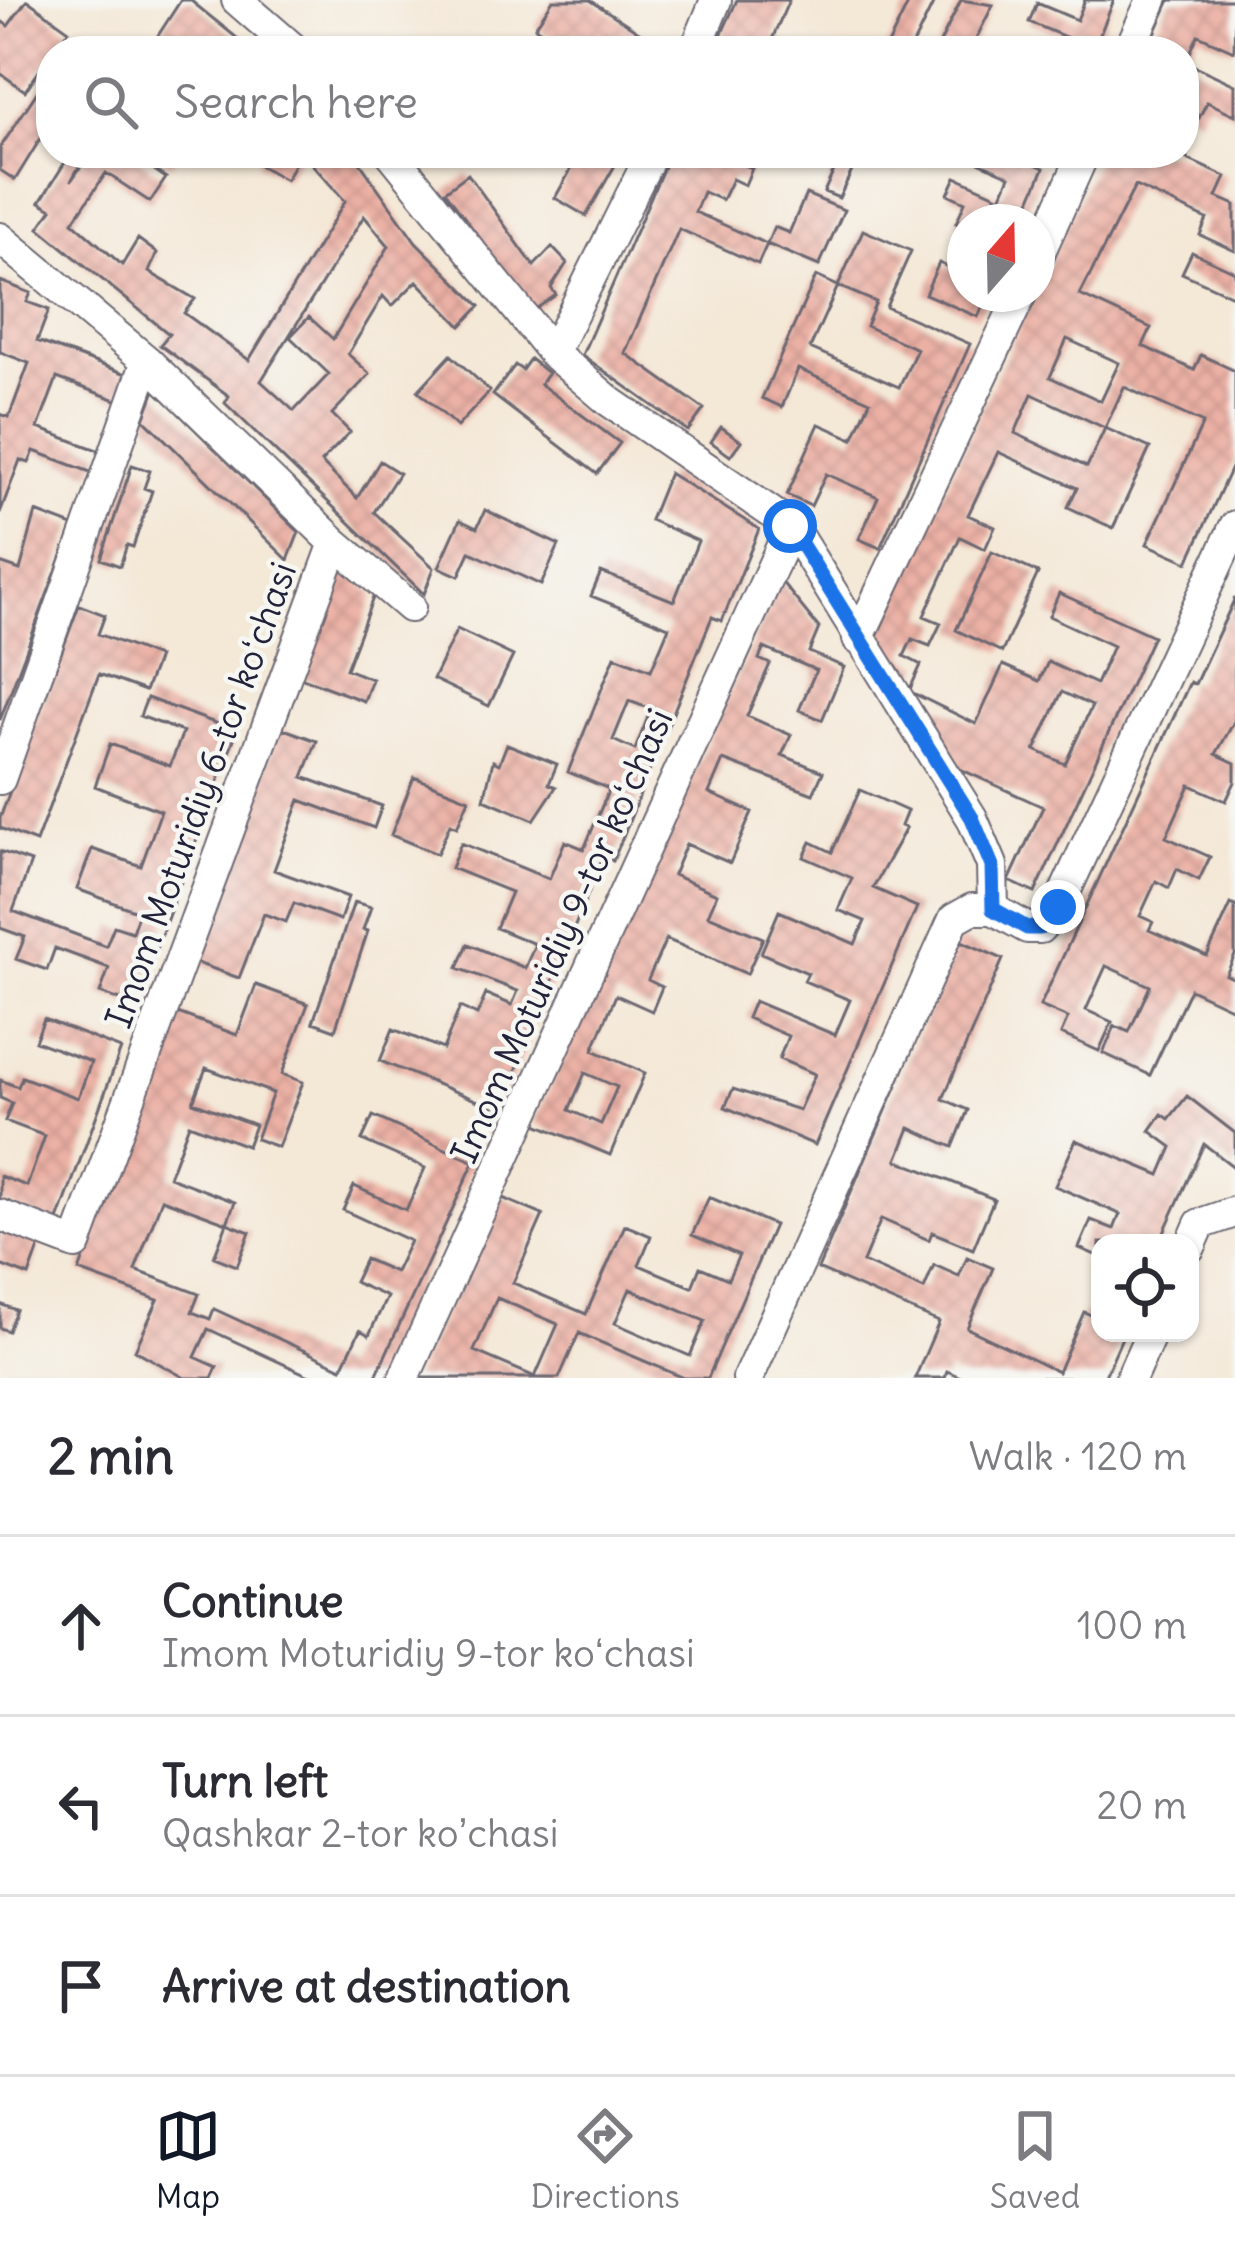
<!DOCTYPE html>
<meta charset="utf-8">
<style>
:root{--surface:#fff;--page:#f2f2f3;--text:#2b2b33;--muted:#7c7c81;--line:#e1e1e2;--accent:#111827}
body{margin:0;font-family:Delius,sans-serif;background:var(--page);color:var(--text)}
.controls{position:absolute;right:36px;bottom:36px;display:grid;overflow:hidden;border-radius:24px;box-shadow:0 3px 9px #0004}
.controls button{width:108px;height:108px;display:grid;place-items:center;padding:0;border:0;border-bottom:3px solid var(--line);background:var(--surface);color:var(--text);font:60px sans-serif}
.compass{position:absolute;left:947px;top:204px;width:108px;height:108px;border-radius:50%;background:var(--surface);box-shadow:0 3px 9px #0004;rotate:20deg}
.stop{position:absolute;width:36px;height:36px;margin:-27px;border:9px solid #1a73e8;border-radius:50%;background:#fff}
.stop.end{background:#1a73e8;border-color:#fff;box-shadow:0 3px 12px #0008}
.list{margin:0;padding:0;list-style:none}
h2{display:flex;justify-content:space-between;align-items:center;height:156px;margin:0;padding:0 48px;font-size:51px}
h2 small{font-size:39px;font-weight:400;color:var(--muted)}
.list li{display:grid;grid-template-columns:78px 1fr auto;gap:36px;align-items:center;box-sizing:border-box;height:180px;padding:0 48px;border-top:3px solid var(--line)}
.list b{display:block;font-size:45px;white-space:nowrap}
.list p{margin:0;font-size:39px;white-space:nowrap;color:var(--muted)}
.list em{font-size:39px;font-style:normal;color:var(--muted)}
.icon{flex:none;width:66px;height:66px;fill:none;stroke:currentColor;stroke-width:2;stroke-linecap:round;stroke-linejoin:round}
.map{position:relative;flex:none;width:1235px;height:1378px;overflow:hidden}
.search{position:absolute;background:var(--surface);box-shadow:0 3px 9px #0004;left:36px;right:36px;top:36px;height:132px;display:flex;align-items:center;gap:30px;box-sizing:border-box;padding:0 42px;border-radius:48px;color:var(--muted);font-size:45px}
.sheet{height:696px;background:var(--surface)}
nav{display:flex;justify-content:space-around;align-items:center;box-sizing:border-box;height:168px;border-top:3px solid var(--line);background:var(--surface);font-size:33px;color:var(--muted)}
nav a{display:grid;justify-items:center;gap:6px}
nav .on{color:var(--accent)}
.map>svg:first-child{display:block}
.building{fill:url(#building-cross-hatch);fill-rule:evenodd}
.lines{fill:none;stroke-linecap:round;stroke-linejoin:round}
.minor-casing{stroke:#6c6772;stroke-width:34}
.minor{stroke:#fff;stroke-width:30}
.route{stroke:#1a73e8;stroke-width:15}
.labels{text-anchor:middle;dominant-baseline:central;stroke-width:9;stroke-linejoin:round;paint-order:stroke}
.street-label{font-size:36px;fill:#22223b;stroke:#f6f6f2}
</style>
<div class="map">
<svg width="1235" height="1378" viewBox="0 0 1235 1378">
<defs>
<pattern id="building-cross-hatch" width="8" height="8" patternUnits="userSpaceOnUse" patternTransform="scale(3)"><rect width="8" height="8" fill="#ecb1a5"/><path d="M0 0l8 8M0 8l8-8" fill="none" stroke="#ca988f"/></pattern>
</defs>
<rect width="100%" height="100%" fill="#f6f6f2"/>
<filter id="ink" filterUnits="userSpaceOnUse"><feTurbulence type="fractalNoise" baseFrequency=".00833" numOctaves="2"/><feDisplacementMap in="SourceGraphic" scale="24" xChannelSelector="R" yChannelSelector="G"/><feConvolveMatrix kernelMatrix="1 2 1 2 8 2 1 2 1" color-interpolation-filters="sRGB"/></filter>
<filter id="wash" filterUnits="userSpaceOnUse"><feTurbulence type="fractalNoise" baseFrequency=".004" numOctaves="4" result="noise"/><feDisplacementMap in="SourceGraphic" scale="48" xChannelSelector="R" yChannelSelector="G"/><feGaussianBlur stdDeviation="2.7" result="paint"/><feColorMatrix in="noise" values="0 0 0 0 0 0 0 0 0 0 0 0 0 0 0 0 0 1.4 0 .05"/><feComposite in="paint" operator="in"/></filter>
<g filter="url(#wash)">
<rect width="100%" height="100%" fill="#f4e8d7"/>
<g id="blocks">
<path class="building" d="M27,0L69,30L25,91L0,73V20L8,26Z
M181,0H190L253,51L185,46L148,51Z
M553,0H590L668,51H572L535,27Z
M737,0H789L773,37L805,51H714Z
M910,0H935L910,51H885Z
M961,0L993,5L970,51H936Z
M1085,0H1114L1094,49L1029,22L1037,3L1077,20Z
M1170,0H1235L1234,51L1198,35L1186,62L1235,85V115L1207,102L1199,118L1184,111V51H1147Z
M51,71V130L47,128L15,180L0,170V148Z
M71,153H87L71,181L90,153H129L166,178L150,202L106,173L73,222L122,265L138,239L157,253L149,272L195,299L184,313L249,360L345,201L302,153H353L416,242L480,306L461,326L417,281L392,306L383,296L348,354L370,374L332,414L350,432L321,462L357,498L380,461L399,473L374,512L434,568L424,594L225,403L229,396L160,345L169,334L39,228L52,209L40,202ZM364,216L389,246L333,339L309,317L290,337L329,374L294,411L261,381Z
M151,153H178L171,165Z
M264,153H300L286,180L257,164Z
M580,153H622L586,216L555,198Z
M670,153H717L752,168L745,185L732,179L722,200L703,192L695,212L767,244L774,227L789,233L806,194L844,210L819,266L767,244L758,264L679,229L625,353L704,409L688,431L582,355Z
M842,153H884L878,165L859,156L839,198L824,192Z
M958,153H1010L1044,168L1021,222H965V227L956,223L965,202L948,194L956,177L1001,197L1010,176Z
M1100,153H1174L1226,177L1217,197L1235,205V251L1200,235L1207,219L1135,186L1080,295L1151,328L1143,346L1194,370L1201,355L1235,371V459L1188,562L1147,544L1203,423L1124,387L1105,428L1032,394L1015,433L1087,467L1105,428L1150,448L1113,528L1068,507L1077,488L998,452L968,515L995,527L985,549L960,537L924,616L941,623L930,646L912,639L904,656L921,665L909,691L976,724L1003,665L1039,681L1048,662L1096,684L1113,646L1049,616L1059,593L1153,636L1035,893L1009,881L1043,807L956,767L869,653ZM1067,339L1119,363L1101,401L1050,377ZM1062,692L1092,706L1065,764L1035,750Z
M468,174L534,266L552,247L567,263L551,288L556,295L533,311L445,191Z
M863,230L911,251L886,307L970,344L880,548L859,539L878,497L826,474L811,506L787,495L819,424L853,439L870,401L798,369L782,407L762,398L816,276L838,286ZM838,286L876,302L866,326L917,349L899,387L810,348Z
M960,251L965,253V294H988L978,317L925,294L939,263L952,269Z
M1192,252L1235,272V297L1182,273Z
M0,281L31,293L27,302L49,310L37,341L129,375L119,401L57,378L38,428L100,451L93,473L34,451L29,463L20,460L0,513V414L9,417L29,363L0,352Z
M451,355L490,391L457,427L418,391Z
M530,359L548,373L540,384L620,443L597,474L493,395L515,365L522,370Z
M155,390L299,532L288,560L144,419Z
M721,427L741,441L730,456L711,442Z
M132,465L150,471L144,488L152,491L133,547L127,545L120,566L101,559Z
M669,473L759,529L722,621L712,617L613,861L603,857L500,1110L380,1061L393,1029L443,1049L460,1007L477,1015L486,994L512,1005L518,991L458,968L468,944L525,968L535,944L496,928L511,892L451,868L461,843L549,879L565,841L584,849L609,789L568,772L615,656L651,670L669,627L591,596L601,572L674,601L698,541L650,520ZM629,701L651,709L635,750L613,740Z
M485,510L559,545L541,585L470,552L459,576L439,567L460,520L477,528Z
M36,512L73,526L0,720V563L20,570Z
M992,552L1038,573L1002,652L956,630Z
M339,563L374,595L346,669L372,679L364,701L297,676Z
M781,581L819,628L809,652L844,667L822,720L799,710L816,670L764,648L759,659L770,664L747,716L791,735L782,755L823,772L813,794L723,760L709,793L752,812L730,863L686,844L673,875L717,894L708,915L763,938L747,974L666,939L648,980L662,987L652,1011L616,995L593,1050L645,1073L610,1155L534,1123ZM585,1073L617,1087L601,1124L569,1110Z
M1235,598V720L1216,754L1235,763V782L1226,801L1190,785L1166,837L1210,857L1199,880L1177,869L1169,888L1156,881L1140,916L1153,922L1149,930L1207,956L1231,904L1235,906V955L1226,975L1235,979V1010L1190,989L1150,1075L1103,1053L1115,1026L1129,1032L1150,986L1106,966L1086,1010L1112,1022L1099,1051L1061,1034L1068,1018L1040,1006L1190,682L1195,684Z
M79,605L105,615L98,634L158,657L145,691L99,674L36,842L0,828V818Z
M457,629L513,656L489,706L433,679Z
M147,698L237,731L135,1005L100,993L109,968L55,948L47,970L16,959L25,937L0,928V851L31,862L13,911L106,946L114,926L132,932L139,912L77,889L92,849L141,866L161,811L95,786L110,744L170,766L183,732L140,716Z
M281,728L317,741L303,777L382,806L374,828L300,800L274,870L348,897L340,920L294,903L286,922L264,914L239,978L194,962Z
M507,744L557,764L549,784L556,787L534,820L484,799L493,761L499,764Z
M414,777L469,799L457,827L450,824L437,854L391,835Z
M860,790L907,811L901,826L906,828L873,888L917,907L815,1145L725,1107L733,1089L799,1110L815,1074L779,1059L788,1036L747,1018L754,1001L835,1035L850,1000L804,981L808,973L761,953L779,911L855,944L865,921L838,910L852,878L804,857L811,842L832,852Z
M354,902L371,907L363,930L368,931L335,1030L313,1022Z
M959,940L1003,959L943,1099L968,1110L953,1147L910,1128L897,1160L994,1199L973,1249L932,1232L929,1240L881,1219L863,1262L924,1289L934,1265L959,1276L967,1257L993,1268L967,1328L1058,1372L1084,1312L1100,1319V1333H1124L1104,1378H963L947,1371L945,1378H915L939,1322L818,1269Z
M256,985L308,1004L282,1074L303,1082L278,1147L256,1139L273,1093L206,1068L193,1102L255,1125L247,1146L189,1124L169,1177L235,1202L227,1223L162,1199L135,1270L199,1294L192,1312L210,1319L214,1309L342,1368L360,1330L369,1335L387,1297L354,1282L365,1259L395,1272L410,1241L343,1210L354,1186L406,1210L425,1168L362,1140L373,1116L474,1162L375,1378H314L208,1329L195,1357L217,1367L212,1378H185L135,1350L158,1300L79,1271L175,1012L237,1035Z
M44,1019L121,1049L57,1223L0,1202V1176L27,1186L45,1136L5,1121L12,1103L0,1098V1080L18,1087L22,1077L78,1098L91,1062L35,1041Z
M1187,1096L1235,1133V1168L1204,1144L1159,1243H1100V1257L1079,1248L1091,1220L1114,1229L1120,1214L1055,1186L1076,1140L1160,1175L1172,1147L1150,1131L1162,1114L1169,1119Z
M500,1197L543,1215L513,1283L586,1314L625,1225L651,1236L639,1265L692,1287L700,1267L728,1279L739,1255L692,1235L709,1197L774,1225L708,1378H684L579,1333L559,1378H414ZM630,1289L705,1321L690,1356L615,1323ZM497,1298L558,1324L535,1377L474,1351Z
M227,1223L250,1232L237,1266L214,1257Z
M0,1228L41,1243L29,1276L0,1265Z
M0,1304L16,1310L8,1331L0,1328Z"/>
</g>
</g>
<g filter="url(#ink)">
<use href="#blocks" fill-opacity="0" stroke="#6c6772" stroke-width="3"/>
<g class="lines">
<defs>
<path id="minor" d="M237,0L296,51
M695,51L716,0
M1129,51L1152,0
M391,153L553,353L609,401L791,526L972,818L992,865L993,909
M0,238L147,361L335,543L76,1244L0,1215
M1037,258L1084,153
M553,353L652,153
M335,543L410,607
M858,639L1021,294
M0,779L147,361
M993,909L1027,928H1040L1058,907L1235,526
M1190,1247L1200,1224L1235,1212
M404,1378L791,526
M748,1378L954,919L972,909H993
M1131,1378L1151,1333"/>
</defs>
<use href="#minor" class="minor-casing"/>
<use href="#minor" class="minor"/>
</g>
</g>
<g class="lines" filter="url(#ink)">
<path class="route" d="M790,526L972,818L992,866L993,909L1027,928H1040L1058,907"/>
</g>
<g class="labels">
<g class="street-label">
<text transform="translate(201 795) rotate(-70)">Imom Moturidiy 6-tor koʻchasi</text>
<text transform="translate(562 936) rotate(-66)">Imom Moturidiy 9-tor koʻchasi</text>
</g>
</g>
</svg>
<div class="controls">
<button><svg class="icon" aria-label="locate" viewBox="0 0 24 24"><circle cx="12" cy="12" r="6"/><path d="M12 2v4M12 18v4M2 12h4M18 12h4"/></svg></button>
</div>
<svg class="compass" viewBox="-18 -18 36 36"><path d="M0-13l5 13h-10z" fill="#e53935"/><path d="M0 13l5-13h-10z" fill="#7c7c81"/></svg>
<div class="stop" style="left:790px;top:526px"></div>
<div class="stop end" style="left:1058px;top:907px"></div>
<div class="search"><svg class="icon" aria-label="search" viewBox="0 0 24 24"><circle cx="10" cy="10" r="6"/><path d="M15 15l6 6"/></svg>Search here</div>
</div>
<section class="sheet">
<h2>2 min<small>Walk · 120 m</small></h2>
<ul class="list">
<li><svg class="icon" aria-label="ahead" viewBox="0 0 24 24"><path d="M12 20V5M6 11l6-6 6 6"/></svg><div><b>Continue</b><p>Imom Moturidiy 9-tor koʻchasi</p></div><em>100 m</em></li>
<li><svg class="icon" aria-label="left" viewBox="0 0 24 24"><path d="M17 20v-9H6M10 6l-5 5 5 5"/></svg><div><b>Turn left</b><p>Qashkar 2-tor koʼchasi</p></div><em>20 m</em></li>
<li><svg class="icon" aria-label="arrive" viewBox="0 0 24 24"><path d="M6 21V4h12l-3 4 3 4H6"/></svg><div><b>Arrive at destination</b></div></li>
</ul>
</section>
<nav>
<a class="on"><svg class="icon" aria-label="map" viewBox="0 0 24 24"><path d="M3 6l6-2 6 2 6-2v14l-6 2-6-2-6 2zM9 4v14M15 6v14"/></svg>Map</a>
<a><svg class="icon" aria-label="directions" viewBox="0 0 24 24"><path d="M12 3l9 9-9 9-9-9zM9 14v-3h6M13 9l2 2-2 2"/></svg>Directions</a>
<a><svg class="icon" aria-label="saved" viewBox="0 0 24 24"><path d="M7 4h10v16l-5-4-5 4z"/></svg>Saved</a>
</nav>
